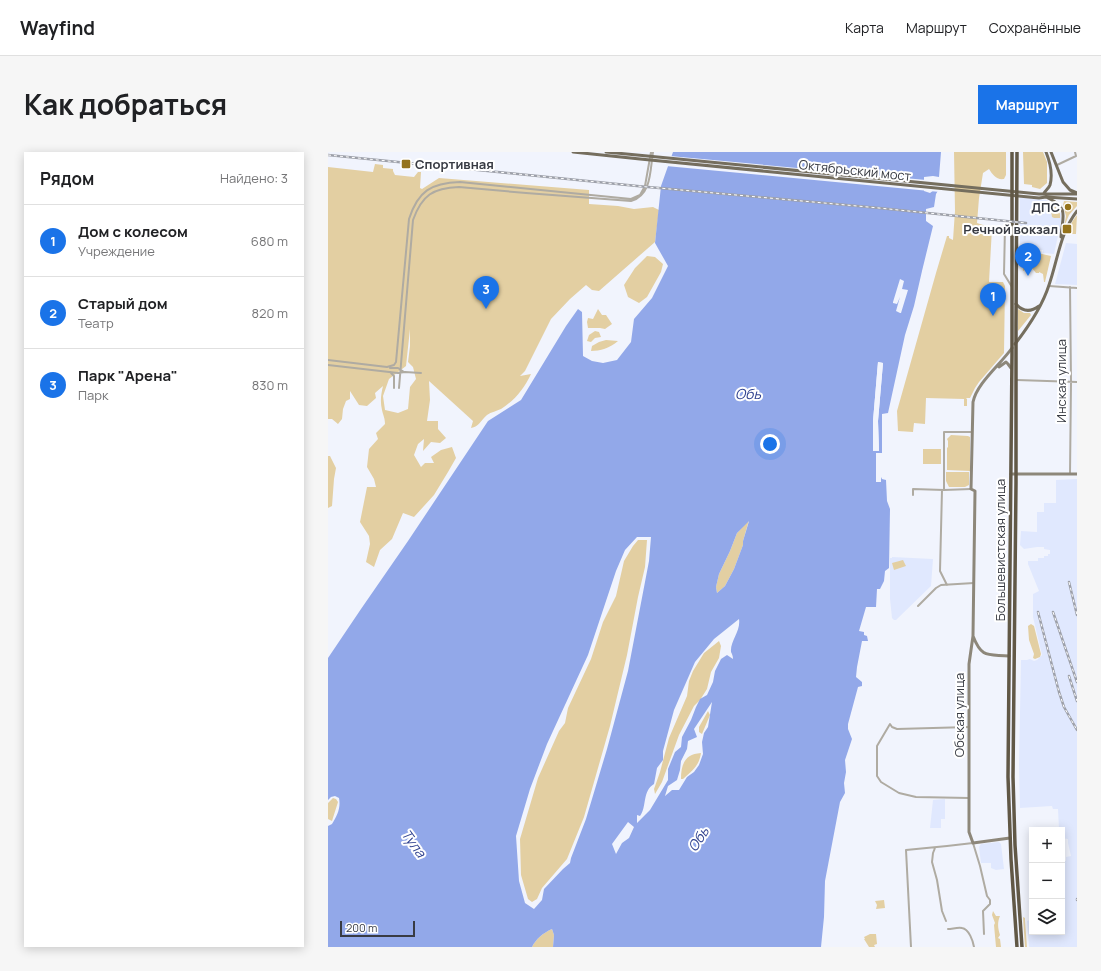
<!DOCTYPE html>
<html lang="ru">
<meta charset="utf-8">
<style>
:root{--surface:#fff;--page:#f6f6f6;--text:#202124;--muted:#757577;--line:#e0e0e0;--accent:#1a73e8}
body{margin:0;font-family:Manrope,sans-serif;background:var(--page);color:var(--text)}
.controls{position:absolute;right:12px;bottom:12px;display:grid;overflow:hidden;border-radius:0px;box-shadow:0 2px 10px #0003}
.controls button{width:36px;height:36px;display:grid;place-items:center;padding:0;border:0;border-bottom:1px solid var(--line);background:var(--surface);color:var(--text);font:20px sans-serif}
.scale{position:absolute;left:12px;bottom:10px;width:75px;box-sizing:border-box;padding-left:4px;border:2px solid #383b43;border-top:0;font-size:11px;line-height:14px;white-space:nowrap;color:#383b43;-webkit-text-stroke:3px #fff;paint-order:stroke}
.you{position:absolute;left:442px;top:292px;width:14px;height:14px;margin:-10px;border:3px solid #fff;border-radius:50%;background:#1a73e8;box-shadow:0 0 0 6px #1a73e833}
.badge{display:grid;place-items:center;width:26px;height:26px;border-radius:50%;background:var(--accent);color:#fff;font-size:13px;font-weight:700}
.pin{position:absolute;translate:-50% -33px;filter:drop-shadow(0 1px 2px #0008)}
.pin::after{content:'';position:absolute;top:21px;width:14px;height:12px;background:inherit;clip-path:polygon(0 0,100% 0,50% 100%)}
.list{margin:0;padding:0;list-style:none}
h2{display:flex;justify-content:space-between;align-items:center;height:52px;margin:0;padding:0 16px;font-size:17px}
h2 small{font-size:13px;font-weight:400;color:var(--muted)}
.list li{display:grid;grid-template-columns:26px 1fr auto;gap:12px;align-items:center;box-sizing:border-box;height:72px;padding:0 16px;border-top:1px solid var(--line)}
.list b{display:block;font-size:15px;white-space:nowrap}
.list p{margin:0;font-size:13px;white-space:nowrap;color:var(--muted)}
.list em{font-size:13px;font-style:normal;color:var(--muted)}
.icon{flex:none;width:22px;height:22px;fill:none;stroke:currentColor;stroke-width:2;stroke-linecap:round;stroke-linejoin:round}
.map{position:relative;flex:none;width:749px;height:795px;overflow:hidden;border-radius:0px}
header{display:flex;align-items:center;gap:24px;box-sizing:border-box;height:56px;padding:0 20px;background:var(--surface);border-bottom:1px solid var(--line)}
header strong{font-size:19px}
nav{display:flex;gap:22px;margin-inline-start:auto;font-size:14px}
.intro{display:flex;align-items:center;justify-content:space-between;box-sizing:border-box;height:96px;padding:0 24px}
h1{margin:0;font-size:28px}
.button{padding:10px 18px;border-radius:0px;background:var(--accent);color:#fff;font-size:14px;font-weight:700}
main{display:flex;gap:24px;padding:0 24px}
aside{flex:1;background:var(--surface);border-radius:0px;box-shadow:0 2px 10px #0003}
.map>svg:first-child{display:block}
.built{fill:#e0e8fe}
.green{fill:#e3cfa2;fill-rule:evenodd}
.water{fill:#92a8e9;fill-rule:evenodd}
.pier{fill:#f1f4fd;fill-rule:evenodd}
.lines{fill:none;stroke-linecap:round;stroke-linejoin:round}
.street{stroke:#afaba2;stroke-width:2}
.secondary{stroke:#8d877a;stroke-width:3}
.primary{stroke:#756e5e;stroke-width:3}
.highway{stroke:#615846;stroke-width:3.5}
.rail-casing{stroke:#9da0a9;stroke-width:2.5}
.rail{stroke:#fff;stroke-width:1;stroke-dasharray:3;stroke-linecap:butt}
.poi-dot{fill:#95731b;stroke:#fff;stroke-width:1.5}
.labels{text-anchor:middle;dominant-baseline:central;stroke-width:4;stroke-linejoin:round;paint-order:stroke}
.poi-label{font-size:13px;font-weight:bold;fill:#383b43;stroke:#fff;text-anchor:end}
.street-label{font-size:13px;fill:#383b43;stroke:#fff}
.water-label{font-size:14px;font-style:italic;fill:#324491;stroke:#fff}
</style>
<header>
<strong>Wayfind</strong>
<nav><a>Карта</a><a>Маршрут</a><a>Сохранённые</a></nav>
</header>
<div class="intro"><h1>Как добраться</h1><a class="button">Маршрут</a></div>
<main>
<aside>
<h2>Рядом<small>Найдено: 3</small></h2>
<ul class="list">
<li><span class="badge">1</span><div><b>Дом с колесом</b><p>Учреждение</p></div><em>680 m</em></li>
<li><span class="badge">2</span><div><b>Старый дом</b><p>Театр</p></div><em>820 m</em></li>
<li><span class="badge">3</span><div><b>Парк &quot;Арена&quot;</b><p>Парк</p></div><em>830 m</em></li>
</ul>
</aside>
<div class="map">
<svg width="749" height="795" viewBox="0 0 749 795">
<rect width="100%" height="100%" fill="#f1f4fd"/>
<path class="built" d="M692,45L718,48L727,52L730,55L733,62V70L726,102L715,101V98L702,99V101L692,102Z
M738,91L749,92V133L727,132Z
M749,327V795H701L699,769L702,768L701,762H704V780H734V730L735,729L734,709H738V705L743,704L740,691V687L734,686V678H731L730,657H725L724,654L692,656L691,613L693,508H699L702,507L706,509L709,508L714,503L705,465V442L711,439L700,412V409H710V406H716V404H720V402H722V398L716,397V395H709L696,397L692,393L693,379L709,380V360H716V351H728V328Z
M564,405L605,407L603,434L568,468H566L564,466L562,447V406H564Z
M617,647V667H613V676H602L605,648Z
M671,690L673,692L676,717L668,718L663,716V711H653L651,695L653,692Z"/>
<path class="green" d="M626,0H678V23L676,27C668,28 665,23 661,17L655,21L651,46L649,71L664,76L661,130H675L677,134L676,201L651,230L647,236L642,246H638L639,247V254H636V247L598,246L597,272L586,271L585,280L570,279L569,259L608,121L619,84H621V86L625,88L627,59Z
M695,0H715L719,10V31L712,37L704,35V33L696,32Z
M47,12L55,13V16L65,17V19L67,23L86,25L90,20H93L92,36L94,37L111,26L261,38V52L290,54L306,57L325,55L331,58L327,90L271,139L264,138L258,133L242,147L223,167L197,219L192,224L203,222C196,237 187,248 173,257C169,259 163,260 159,263C153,268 151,275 143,276L145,269L101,229L102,248L99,269H110V277L118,286L112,291L103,290L95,299L96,287L90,292L86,303L93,315L97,311H106L103,305L113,298L124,295L128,306L120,320L106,343L86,365L75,361L64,387L52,398L46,415L38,410L42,392L41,384L32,370L39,335H48L46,327L39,315L41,297L50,287L48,281L57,272C57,266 55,263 54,258C52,250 53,242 55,234L47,241L48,246L39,254L31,253L22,239V247L18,249L15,257L14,267L10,272L4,267H0V15L45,20ZM82,177V194L80,210L85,215L88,227L82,235L80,257L70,261L57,258L55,244L61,227L78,214Z
M736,49L749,50V54L741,63L736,75L738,64L735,53Z
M722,52C729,54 733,60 732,66H726L724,65Z
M749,63L748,82H741C740,75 745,68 749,63Z
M705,100L723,104L717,130H716L715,122L711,120V121H708L704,116H701L695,119L694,104L697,102L699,103L700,107H702V103Z
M319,104L327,105L335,112L333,120L319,145L311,151L300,145L296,133L307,116Z
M270,157L274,163H278L284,172L277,177L272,176H260L259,170L260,166L265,167Z
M690,157L696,161H702L703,163L690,179Z
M267,179L271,180L273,185L267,186L263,190L259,189L261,183Z
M278,188L290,189C282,196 272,199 263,199L264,194L271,190Z
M623,283L640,284L642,285V319L619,318V296L620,295V289L619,287Z
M595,297H613V312H595Z
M0,304H2L8,316L6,327L4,354L0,356Z
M618,320H641V333L637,335H621L618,329Z
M421,368L415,389V393L406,417L397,434L389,441L388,435L391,422L402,399L409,381Z
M310,388H319L317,415L310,445L299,503L282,574L256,665L239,707L214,736L209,747L204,750L200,747L193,723L192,687L210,626L231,579L237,571L240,556L263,507L275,470L288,444L296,409L305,394Z
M575,408L578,414L566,418L564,411Z
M703,472L706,474L713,502L712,505L707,507L705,506L706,502L701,488L700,474Z
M391,489L393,494L391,506L383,520L379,537L372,548L366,554L351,583L334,630L327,642L326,637L332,620L341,586L359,544L361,529L365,519L376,501Z
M380,559L382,563L374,582L371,580V575Z
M373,601C371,614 365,618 355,627H353C353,612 357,602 373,601Z
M5,646L8,647L10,650L4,669L0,667V651Z
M556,748L557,756L548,757L549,753L547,749Z
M665,759L668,764H672C669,771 670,777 672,783L670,786L672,787L673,795H668L666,773L667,771L664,763Z
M695,765L697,766V769L699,795H697Z
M224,777L226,783L225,795H204C208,787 215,781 224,777Z
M542,782H548L549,792L546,793L547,795H541L536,787H537L536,785Z"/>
<path class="water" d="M345,0H613L611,25L605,24L596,25V39L602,41L606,38L611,37L608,42L606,55L598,57V69L605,74L594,119L586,154L577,183L560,261L554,262V301H549L548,330H553V325L554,327L558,328L559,349L562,357L561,416L557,419L556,429L552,437H549L548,455H538L531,479L536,480V483L539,484L540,489H534L529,515L528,525L534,530V534L530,535L520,572V577L524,587L517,608L518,620L516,631L517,641L512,650L497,729L496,765L493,795H225L226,783L224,777C215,781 208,787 204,795H0V674L4,672C9,664 13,656 11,646L7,644L3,645L0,648V506L33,457L80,389L160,269L193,248L238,174L250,157L254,160L255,204L264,209L275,211L289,208L303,190L306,167L324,146L340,114L327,91L333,34ZM550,210L555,211L550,269L551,298L545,299V269ZM421,369L415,389V393L406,417L397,434L389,441L388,435L391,422L402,399L409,381ZM309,385H323L321,409L300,519L279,597L258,667L243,706L242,711L235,717L216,737L214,748L206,757L197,751L191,729L188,684L202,637L219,592L260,503L288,419L297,398ZM411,467C413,479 402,489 403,500C404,502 405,504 405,507L399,503L393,507L387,519L385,530L379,543L372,547L368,555L363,568L354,585L353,595L347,600L340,617V628L322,658L309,671V663L312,664C319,655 314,639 326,632L329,616L335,608V599L346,558L367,510L386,487ZM384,550L380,575L376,581L374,590L375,602L371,613L366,620L359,625L351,638H344L337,644L340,634L349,628L352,618L353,609L359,597L360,589L369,585L366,577ZM300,670L306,675L301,686L294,691L288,702L284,692Z"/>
<path class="pier" d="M342,4L598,28V37L602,38L606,36L613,37L612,40L338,14Z
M572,127L576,129L574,137L580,138L573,161H572L568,159L572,145L569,152L565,151V150Z
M550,210L555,211L550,269L551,299H545V269ZM551,212L553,213L548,269L549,297H547V269Z
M548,301H554V303H555H550V328H551L552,324H554L556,325H553V330H548Z"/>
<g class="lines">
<path class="street" d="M729,13L748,4L747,0
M683,75H677L676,122L684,135
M721,134L749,136
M0,208L59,215L66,213L68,210L81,67C90,39 103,31 132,30L303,47L312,43L317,34L323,0
M0,213L70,221L77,220L93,221
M62,216H70L76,220
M62,220L66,224V236
M689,228L749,230
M71,236L85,68C94,43 105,36 131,35L198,41L303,49C324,43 322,18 325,0
M742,322L743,230L742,135
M614,338L612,419L619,433
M616,338V280H644
M585,343V337L616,338L643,337
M590,454L608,436L613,433L646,431
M641,646L588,645L571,641L553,630L549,624V594L562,572L564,575L569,577L641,575
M607,696L605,701L604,710L609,728L614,759L618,769
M620,777C624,777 630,775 634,776C641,777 645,789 646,795
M583,795L578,698L619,694L645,691L652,714L659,744L662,748V752L655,759L656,782"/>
<path class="secondary" d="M671,215L678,210L680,212L683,216
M683,322H749
M645,484C654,507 660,502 681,504
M682,686L645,691L641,680V512L645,484L647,339L643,337L645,250C649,231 672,213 684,196"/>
<path class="primary" d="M245,0L312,7L711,46L718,45L749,47
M278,0L711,42H749
M723,0L735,30L742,38L749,41
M716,41C718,38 721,36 722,33C725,22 722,10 718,0
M720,46C742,56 734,65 733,85
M688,152C695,160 703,160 711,154
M687,192C701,174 714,155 721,133C730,107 732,81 749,59"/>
<path class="highway" d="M684,0V203L680,625L683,707L689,795
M689,0L688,174V331L685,625L687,693L694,795"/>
<defs>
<path id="rail" d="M0,3L309,34L551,56L698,71
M741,430L749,463
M710,460L731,540L736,555L749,578
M725,460L749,530
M741,524L749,549
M749,747V748"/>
</defs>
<use href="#rail" class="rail-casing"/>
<use href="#rail" class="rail"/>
</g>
<g class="poi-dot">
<rect x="73" y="7" width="10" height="10" rx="2"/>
<circle cx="740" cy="55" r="4"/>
<rect x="734" y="72" width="10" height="10" rx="2"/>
</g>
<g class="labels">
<g class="poi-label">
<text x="87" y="12" text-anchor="start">Спортивная</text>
<text x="732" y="55">ДПС</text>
<text x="730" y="77">Речной вокзал</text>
</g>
<g class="street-label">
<text transform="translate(527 18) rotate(6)">Октябрьский мост</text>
<text transform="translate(733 229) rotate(-90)">Инская улица</text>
<text transform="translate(672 398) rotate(-90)">Большевистская улица</text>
<text transform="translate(631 563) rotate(-90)">Обская улица</text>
</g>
<g class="water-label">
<text x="420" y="241">Обь</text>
<text transform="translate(370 687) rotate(-57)">Обь</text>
<text transform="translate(86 691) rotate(54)">Тула</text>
</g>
</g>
</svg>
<div class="controls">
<button>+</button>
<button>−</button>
<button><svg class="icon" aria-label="layers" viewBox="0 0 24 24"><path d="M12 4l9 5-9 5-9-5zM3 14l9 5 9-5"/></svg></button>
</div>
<div class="scale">200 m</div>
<div class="you"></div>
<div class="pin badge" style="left:665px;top:164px">1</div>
<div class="pin badge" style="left:700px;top:124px">2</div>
<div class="pin badge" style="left:158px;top:157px">3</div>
</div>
</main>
